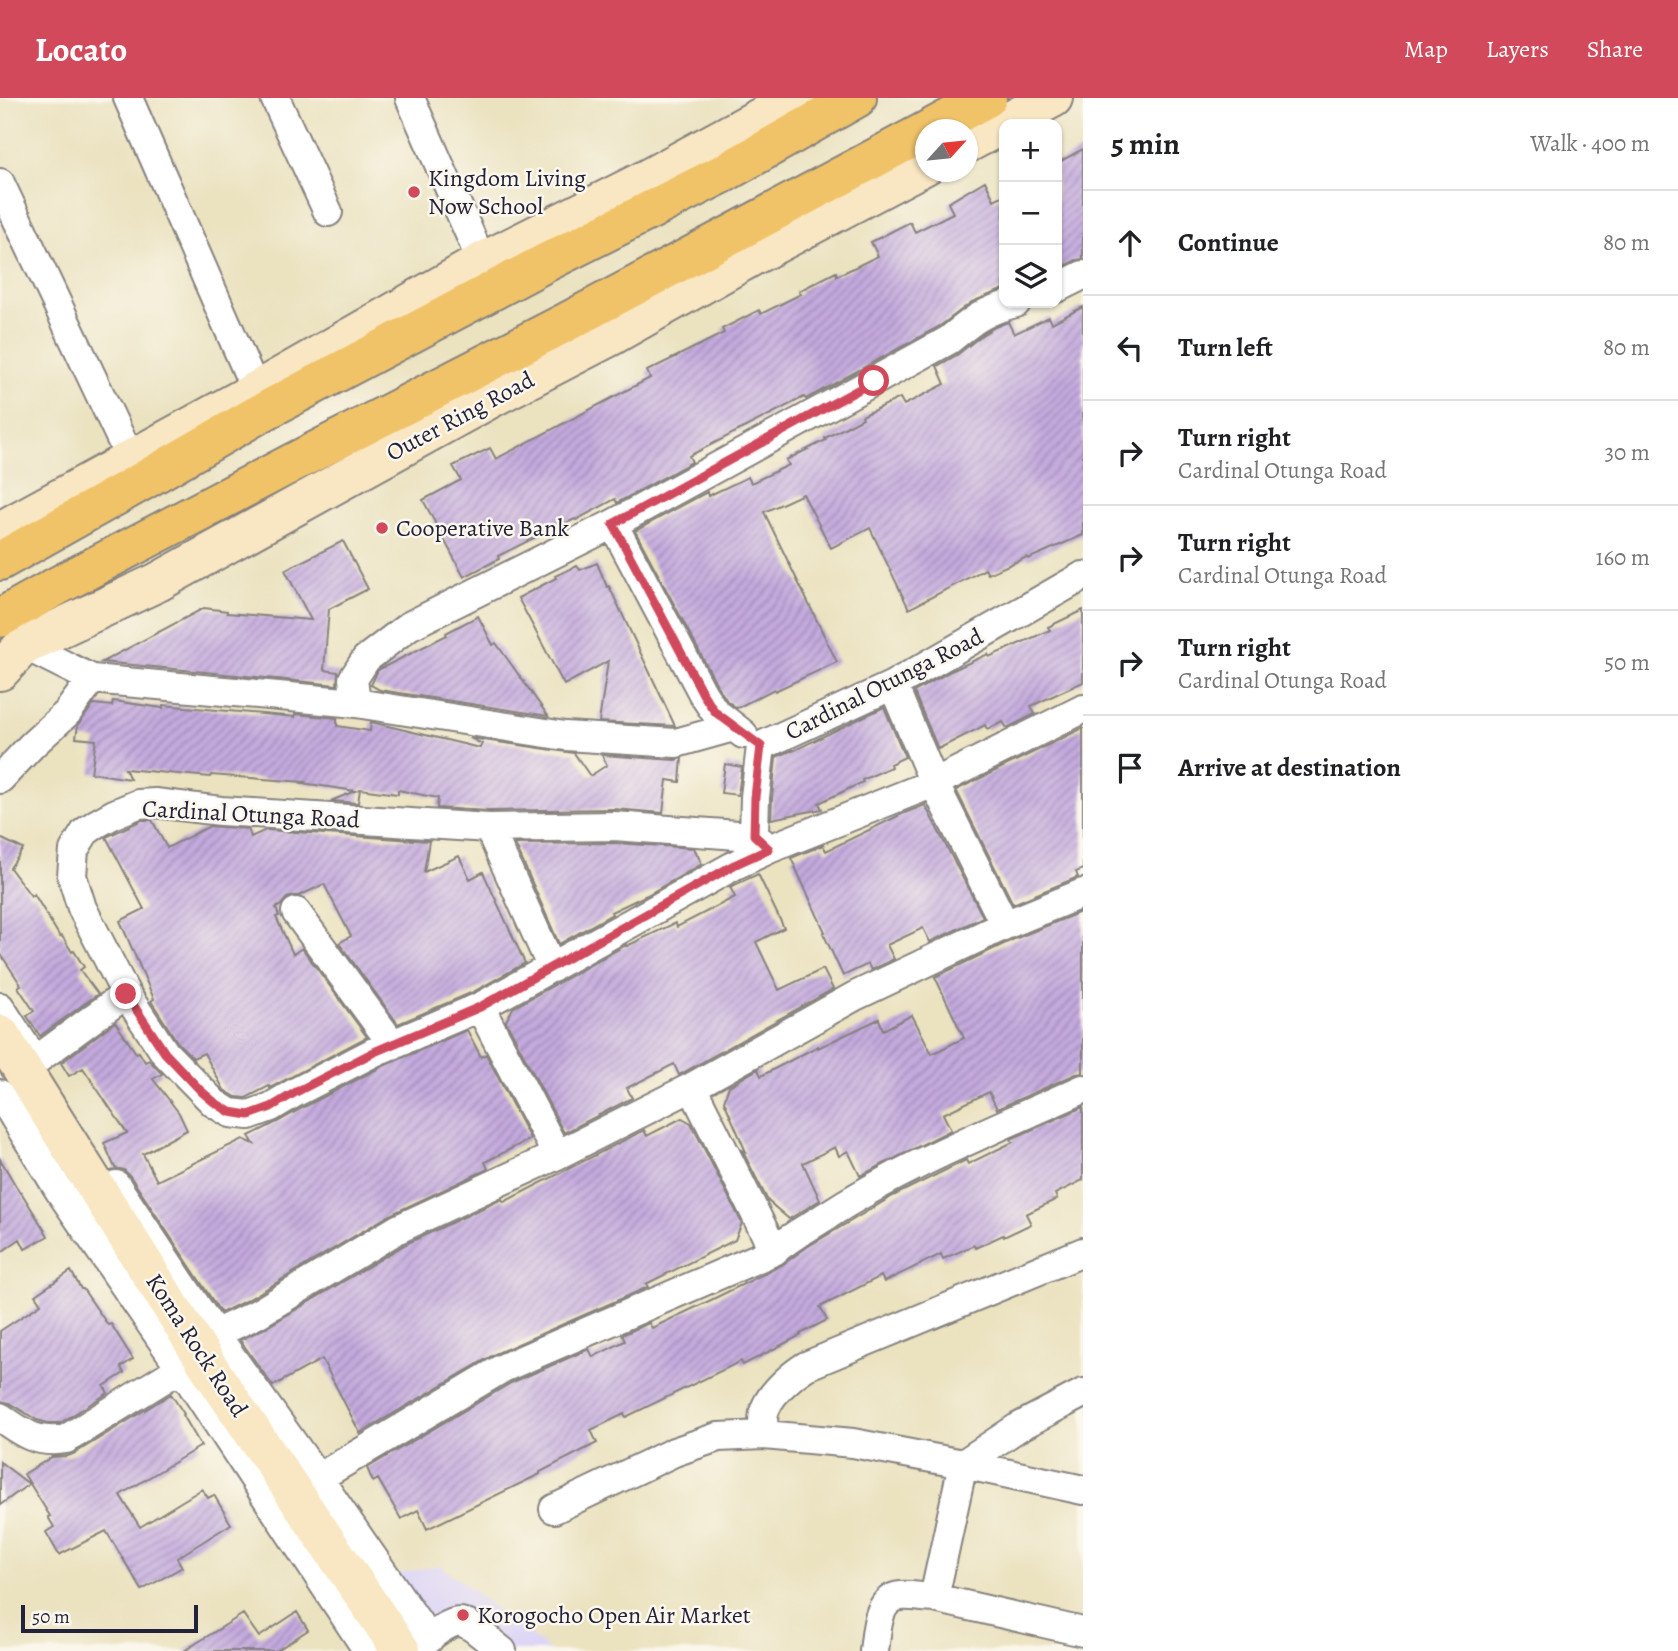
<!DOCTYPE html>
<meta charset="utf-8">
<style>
:root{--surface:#fff;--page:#f2f2f2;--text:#202124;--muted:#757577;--line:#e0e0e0;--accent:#d1495b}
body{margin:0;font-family:Alegreya,serif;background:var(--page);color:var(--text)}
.controls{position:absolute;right:21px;top:21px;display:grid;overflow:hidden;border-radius:14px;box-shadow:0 2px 5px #0004}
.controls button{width:63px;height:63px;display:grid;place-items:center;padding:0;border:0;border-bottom:2px solid var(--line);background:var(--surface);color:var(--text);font:35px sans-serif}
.compass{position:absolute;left:915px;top:21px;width:63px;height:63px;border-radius:50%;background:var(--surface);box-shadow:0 2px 5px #0004;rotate:63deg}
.scale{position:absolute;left:21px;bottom:18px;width:177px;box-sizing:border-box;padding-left:7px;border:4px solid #22223b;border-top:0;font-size:19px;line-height:24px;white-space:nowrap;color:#22223b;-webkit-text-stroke:5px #fbf7ec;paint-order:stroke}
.stop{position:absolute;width:21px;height:21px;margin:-16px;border:5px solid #d1495b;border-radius:50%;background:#fff}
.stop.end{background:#d1495b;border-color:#fff;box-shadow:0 2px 7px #0008}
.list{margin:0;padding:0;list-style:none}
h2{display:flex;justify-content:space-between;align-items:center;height:91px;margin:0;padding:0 28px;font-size:30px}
h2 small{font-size:23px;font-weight:400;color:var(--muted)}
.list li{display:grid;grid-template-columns:46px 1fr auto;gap:21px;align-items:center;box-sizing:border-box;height:105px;padding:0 28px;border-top:2px solid var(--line)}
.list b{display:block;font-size:26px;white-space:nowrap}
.list p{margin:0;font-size:23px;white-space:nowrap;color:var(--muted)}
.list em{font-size:23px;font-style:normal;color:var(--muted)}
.icon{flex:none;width:38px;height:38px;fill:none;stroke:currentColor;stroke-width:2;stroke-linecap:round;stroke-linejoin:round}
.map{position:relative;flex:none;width:1083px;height:1553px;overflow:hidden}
header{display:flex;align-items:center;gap:42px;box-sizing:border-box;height:98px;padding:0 35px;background:var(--accent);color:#fff}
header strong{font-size:33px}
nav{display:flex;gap:38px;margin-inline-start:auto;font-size:24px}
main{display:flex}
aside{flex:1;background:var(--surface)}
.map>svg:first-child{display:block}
.built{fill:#ddd5f6}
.building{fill:url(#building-hatch)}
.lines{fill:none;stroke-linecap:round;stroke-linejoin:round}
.street-casing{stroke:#86827e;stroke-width:32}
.secondary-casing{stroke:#86827e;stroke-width:42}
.primary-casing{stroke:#86827e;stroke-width:42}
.street{stroke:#fff;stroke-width:28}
.secondary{stroke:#f9e7c3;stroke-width:38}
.primary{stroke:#f1c369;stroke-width:38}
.route{stroke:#d1495b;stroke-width:9}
.poi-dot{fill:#d1495b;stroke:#fbf7ec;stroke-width:2.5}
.labels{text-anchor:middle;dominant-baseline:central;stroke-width:5;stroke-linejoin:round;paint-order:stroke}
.poi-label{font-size:24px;fill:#22223b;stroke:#fbf7ec;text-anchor:start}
.street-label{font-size:24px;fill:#22223b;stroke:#fbf7ec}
</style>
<header>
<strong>Locato</strong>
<nav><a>Map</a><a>Layers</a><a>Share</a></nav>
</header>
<main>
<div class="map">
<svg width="1083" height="1553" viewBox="0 0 1083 1553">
<defs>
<pattern id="building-hatch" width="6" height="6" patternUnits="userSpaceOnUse" patternTransform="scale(1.75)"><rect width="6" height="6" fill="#c4aade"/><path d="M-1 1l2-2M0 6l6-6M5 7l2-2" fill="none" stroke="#9f8ab5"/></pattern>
</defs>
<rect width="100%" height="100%" fill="#fbf7ec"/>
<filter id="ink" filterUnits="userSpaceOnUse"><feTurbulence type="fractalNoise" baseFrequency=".0143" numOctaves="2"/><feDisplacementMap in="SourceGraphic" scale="14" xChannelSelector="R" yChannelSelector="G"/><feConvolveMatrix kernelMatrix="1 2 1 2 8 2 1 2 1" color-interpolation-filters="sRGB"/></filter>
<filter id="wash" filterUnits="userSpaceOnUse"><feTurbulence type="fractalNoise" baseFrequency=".00686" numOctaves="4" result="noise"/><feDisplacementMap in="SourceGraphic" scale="28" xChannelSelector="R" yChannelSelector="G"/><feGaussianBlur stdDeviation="1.57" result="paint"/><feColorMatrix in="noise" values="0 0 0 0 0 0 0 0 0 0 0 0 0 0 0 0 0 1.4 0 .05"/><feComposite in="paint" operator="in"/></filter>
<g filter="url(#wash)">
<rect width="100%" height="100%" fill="#ebe2c0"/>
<path class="built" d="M440,1467L550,1553H471L373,1481Z"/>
<g id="blocks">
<path class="building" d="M1083,51V161L1076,162L1057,172V65Z
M985,83L994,102L1004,97V191L972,204L940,228L806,301L804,299L689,358L692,364L617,405L615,401L576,422L575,421L536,439L498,458L499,461L464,479L423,402L461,382L453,368L490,350L496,361L650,280L647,273L724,235L722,231L759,212L761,216L801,196L799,193L836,174L837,178L878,158L871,144L910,124L915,134L953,115L948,105Z
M1083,209V437L1028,461L1027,459L988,476L985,471L909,511L870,430L831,450L803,396L764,414L837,564L775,593L774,591L737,610L727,603L717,587L635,433L707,394L708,398L748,379L751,385L789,367L786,362L826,342L825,340L863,320L862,318L900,300L904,307L945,286L937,268L957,257L982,237L995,229L1008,224L1014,236L1049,219L1052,225Z
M343,443L368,491L329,511L324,572L338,574L337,587L102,564L204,510L227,513V515L311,522L285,472Z
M597,465L607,489L609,488L675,628L599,624L608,563L564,587L518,500L556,480L555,478L577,468L580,472Z
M1083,512V584L1031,608L1035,616L1007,630L1003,624L987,631L985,627L938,651L914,594L951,573L988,556L989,559L1050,532L1048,529Z
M478,518L493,547L496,545L548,618L380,592L371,587L378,572L447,537L446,535Z
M113,603L163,610V607L295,619V616L337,620V628L370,633L371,624L480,650L482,646L470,640L574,655L590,678L607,667L602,657L675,662L682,660L680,684L667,682L663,715L614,711L489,713L437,710L438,700L398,692V696L360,691L358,705L331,703L355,693L302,685L304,684L211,677L210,679L125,671L130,681L91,675L96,642L76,640L78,627L94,606L112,608Z
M884,609L905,659L890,666L891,669L862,682L863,684L819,705L822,711L771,721L772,700L776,659L793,652V653Z
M1083,630V771L1076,774L1078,779L1013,806L956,692Z
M725,666L742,669L738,697L721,695Z
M925,707L983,819L930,844L923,830L887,847L894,861L871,872L868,866L843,878L823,835L825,834L791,760L823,747L826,753L902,716Z
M142,722H152L167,750L210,728L248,731L251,739L266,732L429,743L424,774L459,758L470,781L483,774L525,865L473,894L398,926L339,845L351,838L324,786L299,798H294L287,800L281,807L276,810L279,818L276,819L293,856L302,850L367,939L270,990L269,988L246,1000L236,999L224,992L204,955L193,960L178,945L151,903L154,901L120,823L144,811L106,739Z
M0,740L23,751L10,770L31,798L34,796L60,839L62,838L72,854L74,853L84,869L80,872L98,896L40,938L27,918L34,913L18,889L21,887L0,855Z
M614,745L694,750L702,766L647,797L611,814L612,816L559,846L515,746Z
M758,776L784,830L756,844L779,892L823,871L833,891L679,977L674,966L627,990L632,1000L564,1035L506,923L513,910L626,847L627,848L675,825L677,829L735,799L730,789Z
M1083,813V975L1076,976L997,1011L989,994L943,1016L951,1032L860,1078L848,1053L839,1058L835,1049L803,1065L820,1102L789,1121L768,1103L742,1052L746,1054L724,1003L729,988L758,971L761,978L818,948V950L879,921L883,932L912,917L932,956L964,940L935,879L1012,842Z
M115,924L136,955L139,954L145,964L149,962L162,976L153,981L179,1015L187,1032L143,1056L157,1083L243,1041L254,1046L249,1038L279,1023L304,1009L381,969L467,932L481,959L486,956L530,1041L485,1064L488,1071L390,1117L249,1201L221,1215L130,1078L124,1072L115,1070L104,1045L127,1035L83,970L69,978L61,965Z
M1083,1009V1082L1055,1096L1057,1101L1026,1116L1031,1126L1004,1139L1003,1137L975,1150L974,1147L943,1161L941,1156L884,1184L881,1178L820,1209L827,1222L800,1236L801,1237L743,1267L741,1263L626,1319L624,1316L591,1332L597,1345L540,1374V1376L427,1431L418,1412L401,1421L378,1381L373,1384L367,1370L511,1285L589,1251L593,1259L625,1243L622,1237L649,1225L652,1230L709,1203L782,1167L807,1149L893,1098L966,1062L968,1066L1013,1044L1011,1041Z
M682,1020L691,1025L742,1125L735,1142L646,1186L648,1189L495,1256L360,1335L322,1261L273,1288L240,1242L265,1230L406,1146L502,1101L504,1104L644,1032L647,1038Z
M0,1061L20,1095L21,1094L48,1138L25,1151L20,1141L0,1155Z
M71,1173L81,1191H83L108,1227L111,1226L133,1261L121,1269L124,1275L104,1288L108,1295L60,1325H48L37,1322L9,1305L0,1303V1233L41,1206L35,1197Z
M171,1296L184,1316L183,1317L201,1348L120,1397L140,1429L202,1391L208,1400L214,1397L231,1426L177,1460L182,1469L142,1492L106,1433L59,1457L46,1434L54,1429L48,1419L50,1418L24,1376L52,1359L68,1358L75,1355Z
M0,1364L29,1386L0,1407Z
M297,1514L308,1532L276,1553H184L243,1516L259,1539Z"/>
</g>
</g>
<g filter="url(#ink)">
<use href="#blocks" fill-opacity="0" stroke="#86827e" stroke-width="2"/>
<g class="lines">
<defs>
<path id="street" d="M128,0L256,293
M275,0L328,114
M410,0L482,164
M0,85L131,362
M1057,190L1083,177
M613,426L703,596L715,614L743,636
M24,547L92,581L356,605L353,581L366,561L409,528L613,426L949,242C973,222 985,212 1016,205
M356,605L565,638L676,645L733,629
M1083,611L934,685L1005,827L1083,795
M0,681L32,647L67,615L92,581
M489,730L552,870
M754,737H738L614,728L489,730L221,713L155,705L138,706L114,716L96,726L85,734L74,752L72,778L82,810L126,896L165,955L214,1005L230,1015L249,1017L271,1009L296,994L374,954L480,909L735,767L769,751L754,737L755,699L761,648L893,587L1083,478
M769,751L934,685L893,587
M296,814L393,947
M0,909L27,951
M480,909L557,1057
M35,963L126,896
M692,989L774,1153
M0,996L59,1092L181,1270L368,1553
M116,1087L215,1236L318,1380L429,1541
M215,1236L257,1216L398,1131L557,1057L692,989L855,898L1005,827
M1083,1295L1017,1330L963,1366L934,1500L1083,1534
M0,1319C22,1335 37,1346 66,1341L181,1270
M764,1337C763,1328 762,1317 766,1309C772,1294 793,1276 806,1268L1083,1154
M318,1380L503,1270L774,1153C789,1139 806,1131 823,1120C904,1067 995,1031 1083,991
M554,1411L674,1354L718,1339L764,1337L853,1345L963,1366L1083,1392
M413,1551C423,1544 449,1522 461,1524C472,1526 492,1546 502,1553
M874,1553C877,1534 876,1500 901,1498C912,1497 924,1500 934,1500"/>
<path id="secondary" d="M968,45L1053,0
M0,433L256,293L482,164L643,83L796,0
M0,573L24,547L158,484L493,299L613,237L751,159L926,67
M0,936L212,1274L401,1553"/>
<path id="primary" d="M928,32L987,0
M0,463L146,381L257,317L543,166L724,75L857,0
M0,520L59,487L292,365L565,225L926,33"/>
</defs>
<use href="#street" class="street-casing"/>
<use href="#secondary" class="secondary-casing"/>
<use href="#primary" class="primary-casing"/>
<use href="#street" class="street"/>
<use href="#secondary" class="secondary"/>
<use href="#primary" class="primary"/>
</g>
</g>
<g class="lines" filter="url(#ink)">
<path class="route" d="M126,896L165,955L201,993L214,1004L230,1014L249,1017L271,1009L296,994L374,954L480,909L734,767L769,751L754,737L755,699L761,648L715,614L703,596L613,426L874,283"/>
</g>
<g class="poi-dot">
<circle cx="414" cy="94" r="7"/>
<circle cx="382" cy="430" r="7"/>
<circle cx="463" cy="1517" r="7"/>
</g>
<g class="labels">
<g class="poi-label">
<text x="428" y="80">Kingdom Living<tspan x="428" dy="28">Now School</tspan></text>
<text x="396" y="430">Cooperative Bank</text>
<text x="477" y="1517">Korogocho Open Air Market</text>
</g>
<g class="street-label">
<text transform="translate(460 318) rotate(-28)">Outer Ring Road</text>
<text transform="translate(884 586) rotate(-27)">Cardinal Otunga Road</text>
<text transform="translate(251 716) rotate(3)">Cardinal Otunga Road</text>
<text transform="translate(197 1247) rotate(57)">Koma Rock Road</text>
</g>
</g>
</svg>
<div class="controls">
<button>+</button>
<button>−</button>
<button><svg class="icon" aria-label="layers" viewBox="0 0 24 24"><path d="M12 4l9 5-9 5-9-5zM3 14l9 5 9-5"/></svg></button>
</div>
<svg class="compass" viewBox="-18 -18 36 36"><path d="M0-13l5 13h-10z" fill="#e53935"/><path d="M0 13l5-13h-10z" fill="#757577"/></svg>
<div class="scale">50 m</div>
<div class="stop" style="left:874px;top:283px"></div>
<div class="stop end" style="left:126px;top:896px"></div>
</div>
<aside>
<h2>5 min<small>Walk · 400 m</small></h2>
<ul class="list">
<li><svg class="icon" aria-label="ahead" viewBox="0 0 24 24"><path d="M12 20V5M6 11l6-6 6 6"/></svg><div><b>Continue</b></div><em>80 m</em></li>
<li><svg class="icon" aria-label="left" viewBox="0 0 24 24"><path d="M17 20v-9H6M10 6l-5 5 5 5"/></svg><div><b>Turn left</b></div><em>80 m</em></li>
<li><svg class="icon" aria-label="right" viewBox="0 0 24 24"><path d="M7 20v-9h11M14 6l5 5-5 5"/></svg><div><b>Turn right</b><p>Cardinal Otunga Road</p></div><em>30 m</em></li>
<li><svg class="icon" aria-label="right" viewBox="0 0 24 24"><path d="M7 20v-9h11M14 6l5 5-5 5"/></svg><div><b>Turn right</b><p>Cardinal Otunga Road</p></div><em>160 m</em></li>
<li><svg class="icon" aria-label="right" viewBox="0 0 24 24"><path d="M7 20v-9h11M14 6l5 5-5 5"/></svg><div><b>Turn right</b><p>Cardinal Otunga Road</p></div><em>50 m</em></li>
<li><svg class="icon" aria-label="arrive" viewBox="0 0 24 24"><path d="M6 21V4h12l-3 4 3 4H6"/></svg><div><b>Arrive at destination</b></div></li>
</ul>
</aside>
</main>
